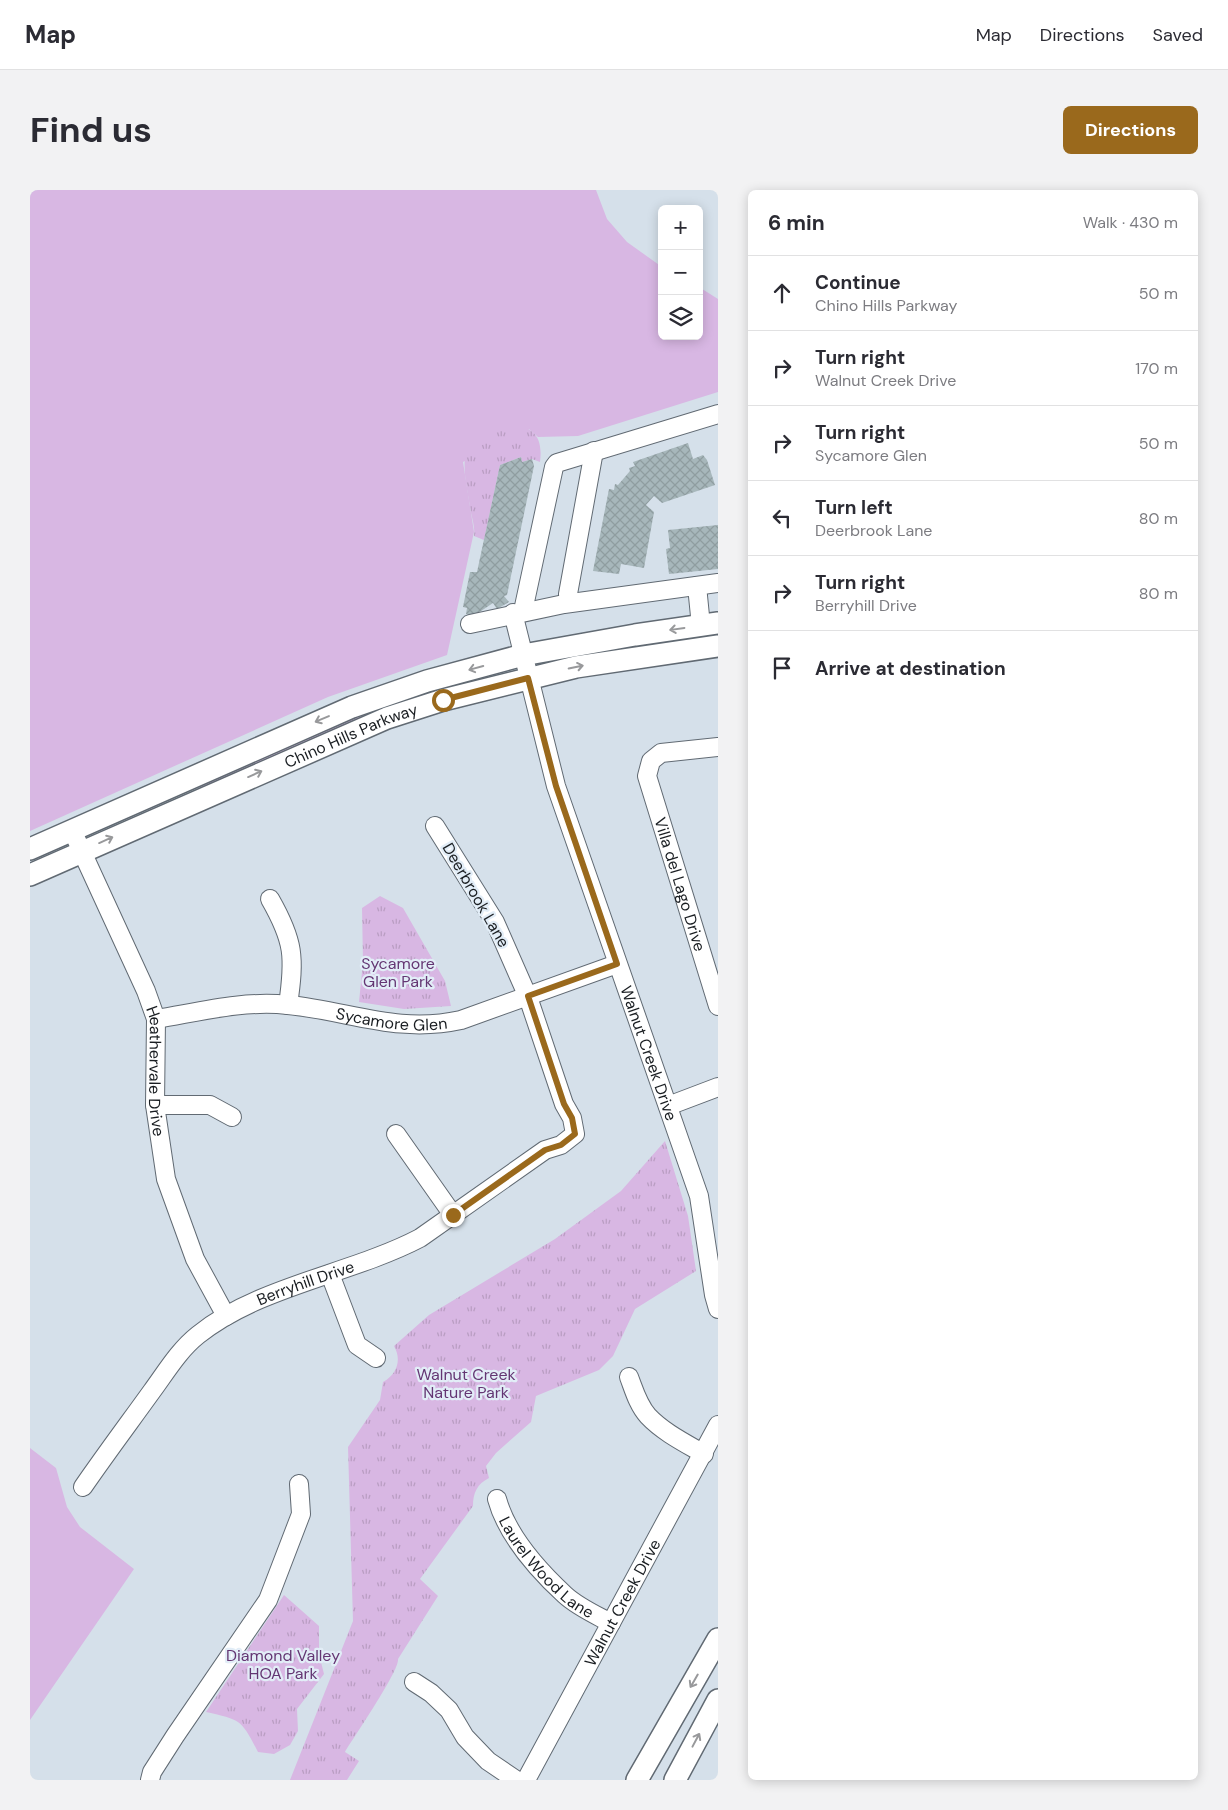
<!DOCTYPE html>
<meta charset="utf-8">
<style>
:root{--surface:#fff;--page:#f2f2f3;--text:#2b2b33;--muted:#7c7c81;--line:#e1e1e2;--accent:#9a691c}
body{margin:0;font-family:"DM Sans",sans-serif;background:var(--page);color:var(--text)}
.controls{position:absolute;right:15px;top:15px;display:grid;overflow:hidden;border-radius:8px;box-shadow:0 2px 12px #0003}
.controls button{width:45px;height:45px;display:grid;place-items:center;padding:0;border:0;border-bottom:1px solid var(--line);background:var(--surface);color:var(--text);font:25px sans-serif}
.stop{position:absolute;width:15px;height:15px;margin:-11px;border:4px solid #9a691c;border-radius:50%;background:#fff}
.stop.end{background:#9a691c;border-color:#fff;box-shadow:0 1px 5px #0008}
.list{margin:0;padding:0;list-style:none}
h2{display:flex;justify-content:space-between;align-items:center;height:65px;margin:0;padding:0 20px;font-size:21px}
h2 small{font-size:16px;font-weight:400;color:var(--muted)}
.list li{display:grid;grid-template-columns:32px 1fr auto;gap:15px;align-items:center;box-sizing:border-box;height:75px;padding:0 20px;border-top:1px solid var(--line)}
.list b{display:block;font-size:19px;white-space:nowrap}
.list p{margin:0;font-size:16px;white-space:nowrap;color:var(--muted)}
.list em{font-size:16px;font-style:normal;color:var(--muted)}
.icon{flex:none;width:28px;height:28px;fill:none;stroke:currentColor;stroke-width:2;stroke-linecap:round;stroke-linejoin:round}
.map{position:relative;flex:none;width:688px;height:1590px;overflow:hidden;border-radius:8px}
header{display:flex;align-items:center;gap:30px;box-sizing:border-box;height:70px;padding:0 25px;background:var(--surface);border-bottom:1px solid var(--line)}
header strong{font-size:24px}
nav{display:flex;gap:28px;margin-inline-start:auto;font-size:18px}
.intro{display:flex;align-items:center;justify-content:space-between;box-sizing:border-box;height:120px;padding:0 30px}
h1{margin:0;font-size:35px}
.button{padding:12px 22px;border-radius:8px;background:var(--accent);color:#fff;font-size:18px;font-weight:700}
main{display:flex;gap:30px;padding:0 30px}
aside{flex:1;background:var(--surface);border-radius:8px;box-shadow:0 2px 12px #0003}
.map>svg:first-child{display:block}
.grass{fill:#d8b7e3}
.park{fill:url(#park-tufts)}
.building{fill:url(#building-cross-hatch)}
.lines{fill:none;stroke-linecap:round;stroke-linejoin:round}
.minor-casing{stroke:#616a73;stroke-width:20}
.major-casing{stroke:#616a73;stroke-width:24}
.minor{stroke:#fff;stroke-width:18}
.major{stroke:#fff;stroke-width:21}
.oneway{stroke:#98999b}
.route{stroke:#9a691c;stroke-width:6}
.labels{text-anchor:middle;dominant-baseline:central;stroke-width:4.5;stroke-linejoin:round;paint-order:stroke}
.street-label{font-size:16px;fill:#191d21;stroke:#e2edf7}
.park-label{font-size:16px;fill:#643673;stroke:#e2edf7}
</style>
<header>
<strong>Map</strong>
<nav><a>Map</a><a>Directions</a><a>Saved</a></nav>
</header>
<div class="intro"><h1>Find us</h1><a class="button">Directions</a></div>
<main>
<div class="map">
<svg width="688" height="1590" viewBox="0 0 688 1590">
<defs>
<pattern id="park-tufts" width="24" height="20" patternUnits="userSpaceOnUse" patternTransform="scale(1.25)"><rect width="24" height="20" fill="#d8b7e3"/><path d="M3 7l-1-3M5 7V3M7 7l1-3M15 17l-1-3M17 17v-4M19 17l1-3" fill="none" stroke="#b99dc2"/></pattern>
<pattern id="building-cross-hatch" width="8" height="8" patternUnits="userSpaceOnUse" patternTransform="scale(1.25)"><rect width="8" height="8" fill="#a7b7bb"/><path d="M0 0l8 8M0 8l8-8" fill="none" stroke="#8f9da0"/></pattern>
</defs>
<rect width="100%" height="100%" fill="#d5e0ea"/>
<path class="grass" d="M0,0H566L577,29L597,52L632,77V146H669V97L688,109V202L548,246L508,247L499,239L433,272L444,342L417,465L298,507L0,641Z
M348,518L325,532L166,600L185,585Z
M0,1258L26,1278L37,1317L50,1337L104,1379L0,1530Z"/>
<path class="park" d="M472,233C499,235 514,242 510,272L502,269L492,272L491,267L470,275L454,350L444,346C445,339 443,331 441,323C435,282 421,249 472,233Z
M350,706L373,718L415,791L421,816L374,819L329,812L333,772L332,718Z
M635,951L658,1026L666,1081L605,1119L583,1166L569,1180L506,1206L501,1232L466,1263L456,1276L459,1288C447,1294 443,1303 443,1316L390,1389L408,1406L368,1469C370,1480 324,1547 315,1562L329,1571L317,1590H260L323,1431L318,1257L350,1210L353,1192C367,1184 372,1170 364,1156L399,1125L525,1049L591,1001Z
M254,1405L289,1436V1464L294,1484L267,1519L268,1541L260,1555L244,1564L228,1562C211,1529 211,1530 176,1522Z"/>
<path class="building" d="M658,253L663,269L673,265L677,270L685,295L632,313L624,306L616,315L624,322L614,378L591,374L589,384L563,381L579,299L584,300L585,294L588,295L600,281L599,278L605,276L603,272Z
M491,267L492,272L502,269L504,276L477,405L474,406L479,412L467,419L463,413L445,425L436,424L437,418L433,417L440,382H447L470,275Z
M688,335V379L639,384L636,359L640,358L638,340Z"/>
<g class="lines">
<defs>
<g id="minor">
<path d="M667,396L671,436"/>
<path d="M539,413L538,404L564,261"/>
<path d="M493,421L524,277L527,273L688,224"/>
<path id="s1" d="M483,423L526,596L669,1006L684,1105L688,1119"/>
<path d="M440,434L534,414L688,393"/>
<path id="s2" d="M688,557L631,563L621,571L617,586L688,816"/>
<path id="s3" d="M42,640L116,801L126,829L125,915L136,989L165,1069L196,1126"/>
<path d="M240,709C264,751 265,767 258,815"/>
<path id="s4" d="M126,829C169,822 214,810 258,815C320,821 367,844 431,830L587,774"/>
<path d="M125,915H180L202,927"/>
<path d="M638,916L688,897"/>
<path d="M366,944L423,1025"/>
<path d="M300,1084L327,1155L346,1168"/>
<path d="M599,1187C604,1200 608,1215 618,1226C633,1242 655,1253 674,1264"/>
<path id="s5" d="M53,1297C75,1265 99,1233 122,1201C136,1182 149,1160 168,1145C229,1096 321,1084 390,1048L515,960L531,955L545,944L542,928L534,914L498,807L465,732L405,636"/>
<path id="s6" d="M467,1309C477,1345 508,1380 535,1405C548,1417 566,1425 581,1433"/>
<path d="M384,1492L401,1503L419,1520L435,1547L458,1571L486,1590"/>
<path d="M120,1590L122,1582L145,1546L238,1410L271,1324L269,1294"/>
<path id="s7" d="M496,1590L688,1235"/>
</g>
<g id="major">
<path d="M0,659L322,517L397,491L493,465L605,445L688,433"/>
<path id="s8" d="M0,685L357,528L413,510L546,477L688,456"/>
<path d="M607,1590L688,1449"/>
<path d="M645,1590L688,1510"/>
</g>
</defs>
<use href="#minor" class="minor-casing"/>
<use href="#major" class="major-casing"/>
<use href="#minor" class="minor"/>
<use href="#major" class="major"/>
</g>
<defs><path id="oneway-shaft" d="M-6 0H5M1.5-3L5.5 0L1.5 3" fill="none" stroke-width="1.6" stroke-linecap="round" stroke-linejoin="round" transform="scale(1.25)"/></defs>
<g class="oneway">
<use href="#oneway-shaft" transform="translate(647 439) rotate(172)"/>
<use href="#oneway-shaft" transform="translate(546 477) rotate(-12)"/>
<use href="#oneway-shaft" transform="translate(446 478) rotate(165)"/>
<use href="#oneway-shaft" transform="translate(292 529) rotate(157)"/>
<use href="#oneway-shaft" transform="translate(225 584) rotate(-24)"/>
<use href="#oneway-shaft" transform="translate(76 650) rotate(-24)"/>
<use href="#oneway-shaft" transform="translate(664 1491) rotate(120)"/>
<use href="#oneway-shaft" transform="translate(666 1550) rotate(-62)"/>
</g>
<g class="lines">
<path class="route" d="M413,510L498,488L526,596L587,774L498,806L534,914L542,928L545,944L531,955L515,960L423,1025"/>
</g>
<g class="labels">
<g class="street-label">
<text stroke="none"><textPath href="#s8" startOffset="350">Chino Hills Parkway</textPath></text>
<text stroke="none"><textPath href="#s2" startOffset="199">Villa del Lago Drive</textPath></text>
<text transform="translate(446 705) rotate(60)">Deerbrook Lane</text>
<text stroke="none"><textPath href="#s4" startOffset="238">Sycamore Glen</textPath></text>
<text stroke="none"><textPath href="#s1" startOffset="461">Walnut Creek Drive</textPath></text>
<text stroke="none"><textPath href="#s3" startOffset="259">Heathervale Drive</textPath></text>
<text stroke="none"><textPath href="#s5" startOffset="311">Berryhill Drive</textPath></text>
<text stroke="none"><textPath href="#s6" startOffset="86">Laurel Wood Lane</textPath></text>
<text stroke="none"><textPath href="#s7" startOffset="202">Walnut Creek Drive</textPath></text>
</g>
<g class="park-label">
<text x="368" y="773">Sycamore<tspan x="368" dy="18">Glen Park</tspan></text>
<text x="436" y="1184">Walnut Creek<tspan x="436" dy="18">Nature Park</tspan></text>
<text x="253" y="1465">Diamond Valley<tspan x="253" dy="18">HOA Park</tspan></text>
</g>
</g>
</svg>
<div class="controls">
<button>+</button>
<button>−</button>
<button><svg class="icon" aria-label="layers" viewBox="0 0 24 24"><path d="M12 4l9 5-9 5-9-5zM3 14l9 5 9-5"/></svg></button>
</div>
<div class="stop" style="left:413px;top:510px"></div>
<div class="stop end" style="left:423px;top:1025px"></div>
</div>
<aside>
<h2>6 min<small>Walk · 430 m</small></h2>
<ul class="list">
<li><svg class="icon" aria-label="ahead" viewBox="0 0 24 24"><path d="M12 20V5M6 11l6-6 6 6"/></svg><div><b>Continue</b><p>Chino Hills Parkway</p></div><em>50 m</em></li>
<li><svg class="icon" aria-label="right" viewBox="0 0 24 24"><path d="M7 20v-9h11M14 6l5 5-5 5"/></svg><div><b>Turn right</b><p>Walnut Creek Drive</p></div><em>170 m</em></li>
<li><svg class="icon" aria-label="right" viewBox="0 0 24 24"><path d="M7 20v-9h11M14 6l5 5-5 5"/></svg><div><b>Turn right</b><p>Sycamore Glen</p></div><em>50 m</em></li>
<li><svg class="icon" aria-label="left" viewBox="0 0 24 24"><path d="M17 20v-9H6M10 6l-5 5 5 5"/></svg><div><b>Turn left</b><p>Deerbrook Lane</p></div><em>80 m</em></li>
<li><svg class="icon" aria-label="right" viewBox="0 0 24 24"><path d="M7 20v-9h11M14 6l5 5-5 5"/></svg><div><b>Turn right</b><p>Berryhill Drive</p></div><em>80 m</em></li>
<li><svg class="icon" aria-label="arrive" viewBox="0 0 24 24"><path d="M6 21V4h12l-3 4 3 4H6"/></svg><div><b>Arrive at destination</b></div></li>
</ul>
</aside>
</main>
